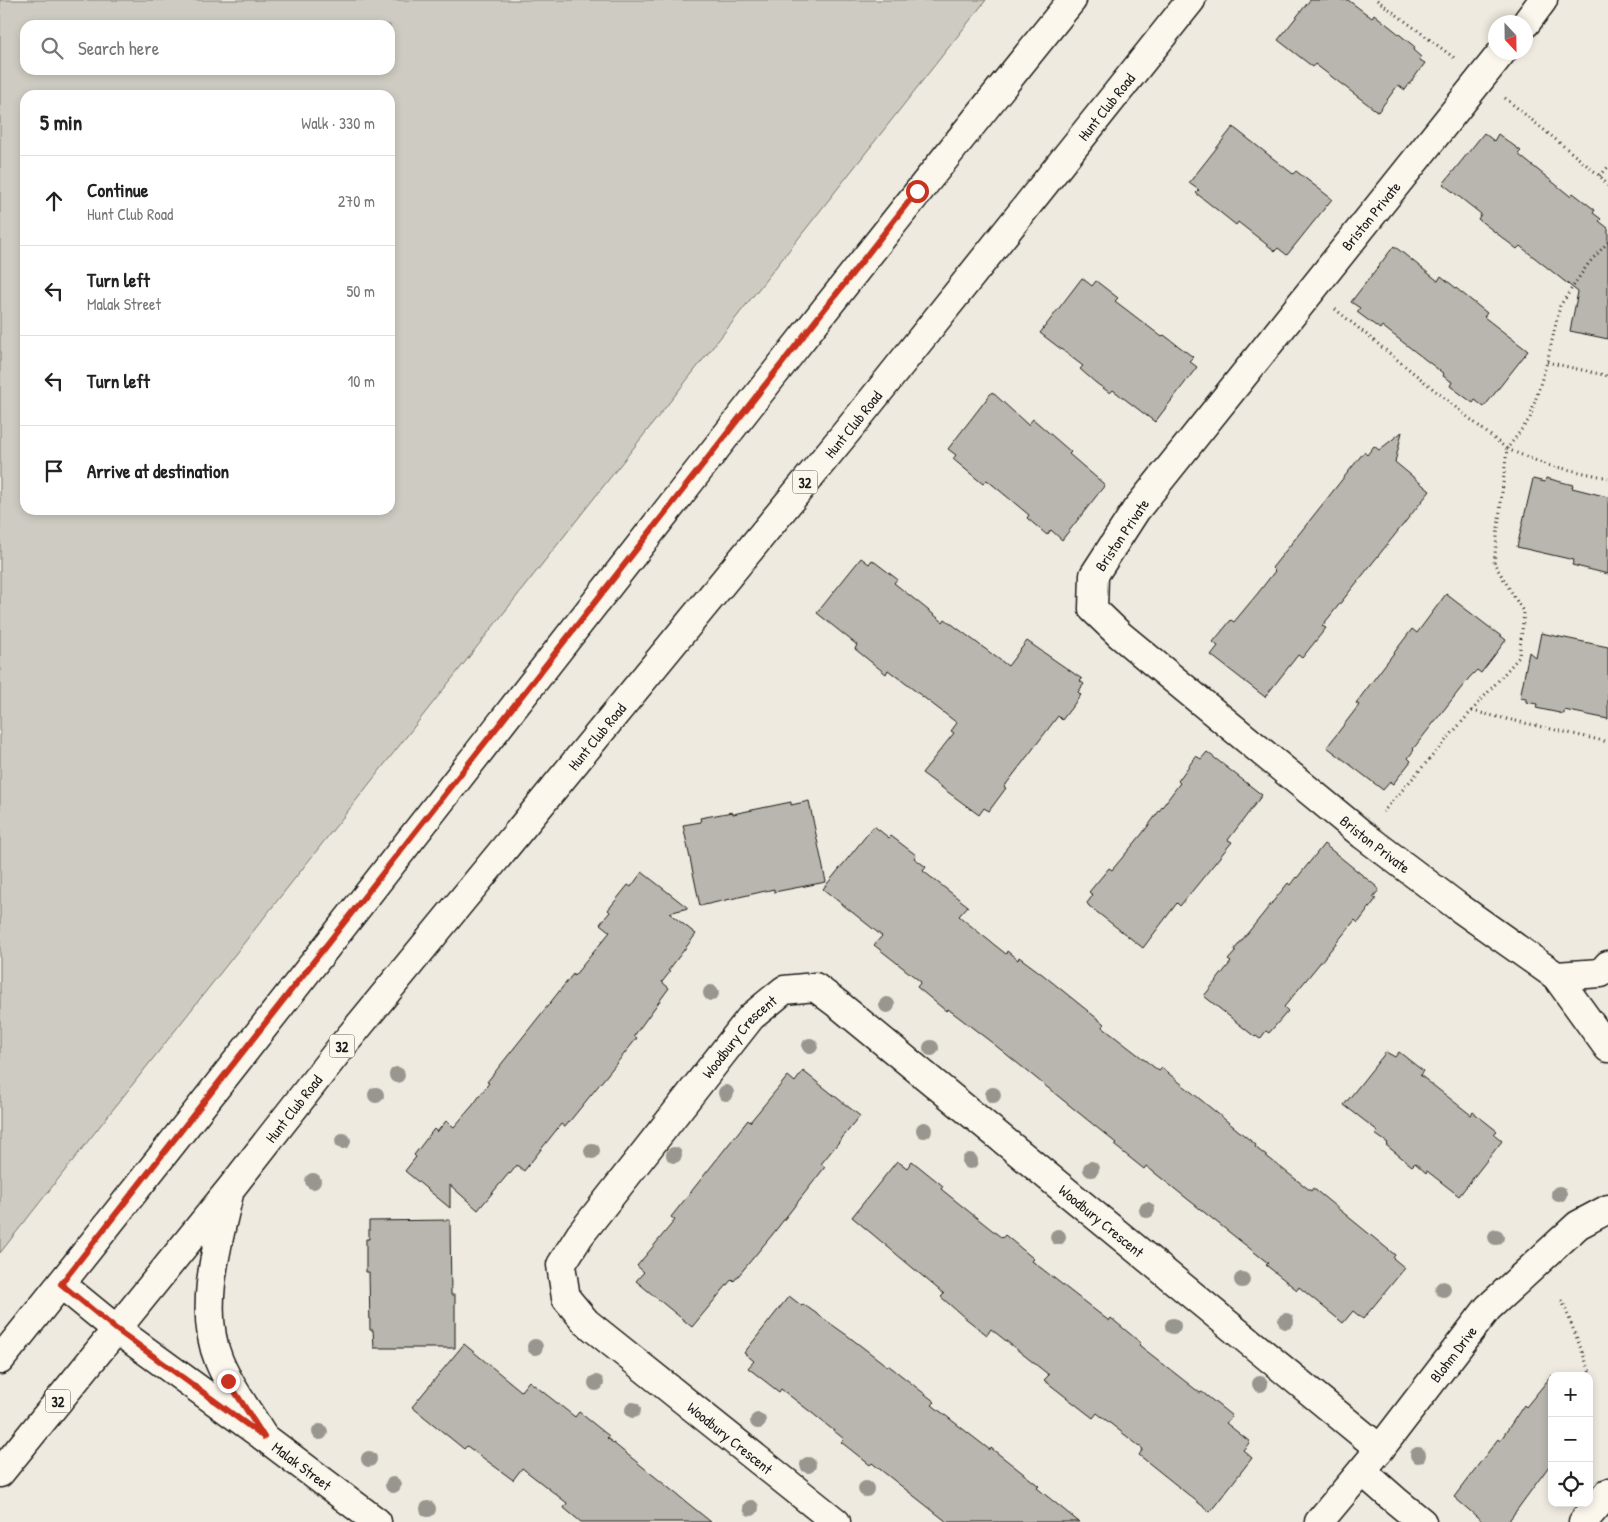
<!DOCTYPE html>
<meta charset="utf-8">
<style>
:root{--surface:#fff;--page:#f6f6f6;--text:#222;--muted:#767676;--line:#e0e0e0}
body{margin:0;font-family:"Patrick Hand",sans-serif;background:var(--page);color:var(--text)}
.controls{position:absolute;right:15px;bottom:15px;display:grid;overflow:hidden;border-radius:10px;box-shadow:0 2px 8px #0003}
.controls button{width:45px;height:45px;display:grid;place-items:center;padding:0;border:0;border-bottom:1px solid var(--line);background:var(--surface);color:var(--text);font:25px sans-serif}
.compass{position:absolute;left:1488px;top:15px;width:45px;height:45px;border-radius:50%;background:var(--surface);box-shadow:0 2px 8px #0003;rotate:158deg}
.stop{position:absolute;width:15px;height:15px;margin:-11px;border:4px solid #c8321e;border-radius:50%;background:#fff}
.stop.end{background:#c8321e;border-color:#fff;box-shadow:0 1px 5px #0008}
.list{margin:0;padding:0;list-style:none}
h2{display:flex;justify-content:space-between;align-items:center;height:65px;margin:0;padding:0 20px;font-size:21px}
h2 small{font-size:16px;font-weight:400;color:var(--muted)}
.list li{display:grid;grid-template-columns:32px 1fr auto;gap:15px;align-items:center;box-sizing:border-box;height:90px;padding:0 20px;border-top:1px solid var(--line)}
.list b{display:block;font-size:19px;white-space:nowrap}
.list p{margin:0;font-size:16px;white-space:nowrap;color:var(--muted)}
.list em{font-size:16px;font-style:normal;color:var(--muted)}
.icon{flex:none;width:28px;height:28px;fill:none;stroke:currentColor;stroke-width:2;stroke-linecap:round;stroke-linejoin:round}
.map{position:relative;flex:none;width:1608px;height:1522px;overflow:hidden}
.search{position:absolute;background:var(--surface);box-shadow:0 2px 8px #0003;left:20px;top:20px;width:375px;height:55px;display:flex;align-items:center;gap:12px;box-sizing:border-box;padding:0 18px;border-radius:15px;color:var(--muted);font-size:19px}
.panel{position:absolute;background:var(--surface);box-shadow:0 2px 8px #0003;left:20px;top:90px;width:375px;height:425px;border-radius:15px}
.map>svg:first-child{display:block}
.green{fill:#ceccc2;stroke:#75746f;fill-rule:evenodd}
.building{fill:#b9b6af;stroke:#1c1c1c}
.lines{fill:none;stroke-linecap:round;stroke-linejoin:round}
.minor-casing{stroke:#1c1c1c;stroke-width:31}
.tertiary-casing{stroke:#1c1c1c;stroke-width:31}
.primary-casing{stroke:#1c1c1c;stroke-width:31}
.path{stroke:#1c1c1c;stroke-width:3;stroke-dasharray:1 4;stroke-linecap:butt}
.minor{stroke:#fbf7ec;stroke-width:28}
.tertiary{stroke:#fbf7ec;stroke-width:28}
.primary{stroke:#fbf7ec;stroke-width:28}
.tree{fill:#98968f}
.route{stroke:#c8321e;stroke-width:6}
.labels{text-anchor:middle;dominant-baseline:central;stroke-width:4;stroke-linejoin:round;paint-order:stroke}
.shield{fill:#fbf7ec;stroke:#5f5e5a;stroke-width:1}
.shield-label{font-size:14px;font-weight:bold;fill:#1c1c1c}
.street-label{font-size:15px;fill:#1c1c1c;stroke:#fbf7ec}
</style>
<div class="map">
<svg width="1608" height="1522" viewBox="0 0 1608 1522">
<rect width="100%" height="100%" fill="#eeeadf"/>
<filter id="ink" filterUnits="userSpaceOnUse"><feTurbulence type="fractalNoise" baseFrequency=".02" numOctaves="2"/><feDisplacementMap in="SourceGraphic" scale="10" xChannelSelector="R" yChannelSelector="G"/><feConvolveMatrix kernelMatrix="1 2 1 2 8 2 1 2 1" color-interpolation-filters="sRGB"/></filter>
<g filter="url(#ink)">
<path class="green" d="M0,0H986L0,1253ZM25,25H390V70H25ZM25,95H390V510H25Z"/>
<path class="building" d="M1310,0H1348L1372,18L1374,14L1415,47L1413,50L1421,57L1420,60L1425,63L1405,90L1398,85L1378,112L1315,64L1313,67L1278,40Z
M1233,127L1293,174L1296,171L1332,199L1287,255L1278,248L1275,251L1238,222L1236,225L1196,193L1199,190L1189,183Z
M1484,133L1494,141L1498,134L1521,151L1518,154L1570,196L1573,193L1595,210L1593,213L1601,219L1599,221L1608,228V339L1570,331L1578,292L1520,246L1517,249L1478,219L1481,214L1443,184Z
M1394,246L1438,281L1441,276L1487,313L1484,317L1528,351L1484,407L1475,400L1473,403L1450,386L1452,382L1443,376L1444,374L1382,326L1380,329L1357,312L1360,308L1351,302Z
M1082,278L1092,286L1096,281L1118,298L1115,301L1162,337L1164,335L1193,357L1189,361L1197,367L1155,422L1113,390L1110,393L1096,383L1080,369L1083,366L1040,333Z
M992,392L1028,425L1033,419L1071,452L1069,454L1105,485L1062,540L1051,530L1047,535L1027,518L1029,515L987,480L983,484L953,459L956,455L948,449Z
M1402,432L1395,462L1430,491L1322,626L1326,628L1302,658L1298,655L1265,697L1211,655L1218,646L1213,642L1231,620L1234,622L1258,593L1275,571L1272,568L1364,452L1367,455L1374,446L1379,450Z
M1546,478L1573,485L1572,488L1608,497V574L1572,565L1574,560L1517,547L1533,479L1545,482Z
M861,558L869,564L872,560L897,579L894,583L943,622L945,619L1008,666L1027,641L1082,679L1080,681L1084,684L1078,692L1081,695L1062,720L1058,716L1004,787L1006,788L989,811L984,808L979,815L922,773L954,733L951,731L957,723L888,670L886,674L855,649L857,645L817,613Z
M1446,594L1506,640L1481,673L1477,670L1469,678L1413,749L1414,750L1408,758L1411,761L1393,784L1390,782L1383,790L1327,747L1359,705L1356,703L1412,629L1417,633Z
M1541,633L1608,647V719L1564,710V714L1536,708L1537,704L1526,702V699L1520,698L1529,652L1536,658Z
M1207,752L1262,795L1228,840L1232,842L1180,906L1177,903L1143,948L1089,906L1087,903L1093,895L1089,892L1109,868L1112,870L1142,834L1180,783L1178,781L1196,756L1201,759Z
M809,801L826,882L774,892V889L700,906L683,825L701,822L700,818L732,812L733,814L791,802V805Z
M874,826L889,838L891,836L916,855L914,858L926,867L923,871L968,906L959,916L982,935L1006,954L1007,951L1018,960L1019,957L1042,974L1104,1024L1102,1027L1159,1071L1162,1068L1256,1145L1255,1147L1289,1174L1311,1191L1313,1188L1395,1255L1393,1258L1405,1268L1363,1319L1353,1311L1343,1323L1299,1287L1297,1290L1266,1265L1268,1263L1146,1166L1144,1169L1114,1145L1116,1143L995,1045L948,1009L946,1011L917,987L921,982L874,945L882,936L823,889Z
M1324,844L1377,887L1379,890L1373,897L1376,899L1358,923L1355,920L1284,1007L1288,1011L1269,1033L1266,1031L1260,1039L1256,1036L1255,1037L1204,996L1231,962L1228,960L1236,951L1234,950L1288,883L1290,885L1296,877L1297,878Z
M642,872L688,908L669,913L696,934L668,971L670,972L662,982L669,988L634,1036L637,1038L565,1127L561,1124L524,1171L517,1165L510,1174L509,1173L478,1210L450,1185V1208L405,1171L416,1157L414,1155L434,1129L437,1132L446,1121L454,1127L473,1105L489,1083L487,1082L538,1018L573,974L574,976L610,932L600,924L610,912L608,910L628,885L631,887Z
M1386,1052L1395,1057L1399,1052L1423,1071L1420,1075L1471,1115L1473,1112L1497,1131L1494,1134L1502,1141L1459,1196L1427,1171L1426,1173L1415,1163L1412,1166L1386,1145L1388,1143L1375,1134L1378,1131L1344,1105Z
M803,1071L860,1116L821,1164L825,1167L772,1235L734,1281L732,1279L692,1327L636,1281L644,1272L637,1266L675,1220L671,1217L748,1120L750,1122L788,1076L795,1082Z
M897,1161L907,1168L912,1161L943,1186L941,1189L972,1214L1002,1238L1005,1235L1034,1259L1032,1261L1109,1321L1111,1318L1141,1343L1139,1345L1200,1393L1202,1392L1232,1416L1226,1423L1250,1442L1243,1450L1252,1458L1210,1512L1139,1455L1143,1449L1097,1413L1093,1418L1071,1401L1044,1380L1049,1375L991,1329L987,1335L964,1317L941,1297L944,1294L852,1217Z
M450,1220L451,1295H455V1348H374L373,1330H370L369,1272H366V1239H369V1221Z
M789,1296L802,1306L803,1304L848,1336L887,1366L888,1365L935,1402L932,1405L990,1450L991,1448L1039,1486L1037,1488L1079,1522H947L872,1463L870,1465L841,1442L844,1439L812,1413L781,1389L779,1392L748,1368L754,1361L744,1353Z
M464,1344L521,1391L529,1381L575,1417L579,1412L609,1436L607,1438L711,1522H581L564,1508L567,1503L522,1468L513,1480L467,1446L464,1449L412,1407Z
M1552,1375V1462L1508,1522H1483L1454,1497L1498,1439L1500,1441L1524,1405L1526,1407Z"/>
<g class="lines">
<defs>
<g id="minor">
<path d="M1526,23L1543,0"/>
<path id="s1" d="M1502,52L1136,510L1094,575L1093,609L1120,635L1363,835L1457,906L1556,976L1601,973L1608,965"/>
<path d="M1556,976L1608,1048"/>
<path d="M1362,1471L1395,1500L1422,1522"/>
<path id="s2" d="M836,1522L586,1322L566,1298L561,1265L580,1235L751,1017L784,990L815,987L839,1005L1380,1449"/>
<path d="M1583,1522L1608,1493"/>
</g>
<g id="tertiary">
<path id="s3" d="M61,1284L116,1329L264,1437L377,1522"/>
<path id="s4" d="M1319,1522L1380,1449L1488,1308L1578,1225L1608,1209"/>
</g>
<g id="primary">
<path d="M229,1194C217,1245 198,1311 219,1361C230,1388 249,1412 264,1437"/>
<path d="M0,1360C361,910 709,449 1072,0"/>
<path id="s5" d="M0,1473L231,1188L339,1050L853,424L1191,0"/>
</g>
</defs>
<use href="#minor" class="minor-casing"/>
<use href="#tertiary" class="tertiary-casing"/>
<use href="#primary" class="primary-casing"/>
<path class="path" d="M1377,0L1457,60
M1505,98L1600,176L1608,186
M1600,176L1608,167
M1608,242L1588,264L1560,306L1547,362L1530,418L1507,449L1547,465L1608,478
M1335,309L1507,449L1494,563L1524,613L1519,657L1383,812
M1547,362L1608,376
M1472,711L1608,742
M1562,1300L1590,1372L1589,1391"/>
<use href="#minor" class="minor"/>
<use href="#tertiary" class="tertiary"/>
<use href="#primary" class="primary"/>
</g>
<g class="tree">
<circle cx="711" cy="993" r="8"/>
<circle cx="887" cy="1005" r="8"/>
<circle cx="810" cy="1046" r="8"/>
<circle cx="931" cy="1048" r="8"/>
<circle cx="397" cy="1075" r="8"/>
<circle cx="726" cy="1093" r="8"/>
<circle cx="376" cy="1095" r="8"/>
<circle cx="993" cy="1095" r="8"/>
<circle cx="924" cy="1130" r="8"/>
<circle cx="343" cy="1141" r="8"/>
<circle cx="592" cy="1151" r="8"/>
<circle cx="674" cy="1155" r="8"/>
<circle cx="970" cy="1161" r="8"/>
<circle cx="1091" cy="1169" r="8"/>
<circle cx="313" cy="1181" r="8"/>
<circle cx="1559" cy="1194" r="8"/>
<circle cx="1147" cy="1210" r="8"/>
<circle cx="1058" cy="1237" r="8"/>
<circle cx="1496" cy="1237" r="8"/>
<circle cx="1242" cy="1280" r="8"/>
<circle cx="1443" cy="1289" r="8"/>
<circle cx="1286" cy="1321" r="8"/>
<circle cx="1173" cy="1326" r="8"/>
<circle cx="535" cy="1347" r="8"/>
<circle cx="596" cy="1383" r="8"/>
<circle cx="1260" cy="1384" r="8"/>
<circle cx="633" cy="1410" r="8"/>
<circle cx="758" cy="1421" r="8"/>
<circle cx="320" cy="1432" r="8"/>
<circle cx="1418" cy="1455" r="8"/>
<circle cx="369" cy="1459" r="8"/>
<circle cx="808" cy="1465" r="8"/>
<circle cx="393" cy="1485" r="8"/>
<circle cx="866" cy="1489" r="8"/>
<circle cx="751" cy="1508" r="8"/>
<circle cx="428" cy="1509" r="8"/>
</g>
</g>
<g class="lines" filter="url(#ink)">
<path class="route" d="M228,1381L264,1437L116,1329L61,1284L917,191"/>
</g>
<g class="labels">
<g class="shield">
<rect x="792.5" y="470.5" width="25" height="23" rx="4"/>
<rect x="329.5" y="1034.5" width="25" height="23" rx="4"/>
<rect x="45.5" y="1389.5" width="25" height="23" rx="4"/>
</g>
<g class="shield-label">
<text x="805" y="482">32</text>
<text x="342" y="1046">32</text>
<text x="58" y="1401">32</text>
</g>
<g class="street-label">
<text stroke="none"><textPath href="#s5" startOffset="1758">Hunt Club Road</textPath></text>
<text transform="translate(1371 216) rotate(-51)">Briston Private</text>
<text stroke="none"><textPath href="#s5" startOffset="1352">Hunt Club Road</textPath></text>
<text transform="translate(1122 535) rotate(-56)">Briston Private</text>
<text stroke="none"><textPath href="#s5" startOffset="948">Hunt Club Road</textPath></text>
<text stroke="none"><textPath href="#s1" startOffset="1065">Briston Private</textPath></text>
<text stroke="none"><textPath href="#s2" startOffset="675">Woodbury Crescent</textPath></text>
<text stroke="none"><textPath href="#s5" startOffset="468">Hunt Club Road</textPath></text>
<text stroke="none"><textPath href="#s2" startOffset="1141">Woodbury Crescent</textPath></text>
<text stroke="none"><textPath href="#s4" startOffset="215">Blohm Drive</textPath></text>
<text transform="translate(730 1438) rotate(39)">Woodbury Crescent</text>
<text stroke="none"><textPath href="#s3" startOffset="302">Malak Street</textPath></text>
</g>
</g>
</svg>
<div class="controls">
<button>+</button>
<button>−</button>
<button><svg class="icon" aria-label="locate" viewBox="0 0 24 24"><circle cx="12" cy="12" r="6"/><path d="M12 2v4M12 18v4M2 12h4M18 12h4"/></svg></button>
</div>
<svg class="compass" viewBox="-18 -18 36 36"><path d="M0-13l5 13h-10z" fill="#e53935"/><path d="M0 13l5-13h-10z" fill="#767676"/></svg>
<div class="stop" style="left:917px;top:191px"></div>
<div class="stop end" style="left:228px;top:1381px"></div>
<div class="search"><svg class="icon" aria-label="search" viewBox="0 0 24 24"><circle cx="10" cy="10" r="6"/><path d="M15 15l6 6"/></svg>Search here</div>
<section class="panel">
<h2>5 min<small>Walk · 330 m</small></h2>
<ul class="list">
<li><svg class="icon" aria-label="ahead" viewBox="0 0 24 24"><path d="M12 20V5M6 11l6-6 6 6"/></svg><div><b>Continue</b><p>Hunt Club Road</p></div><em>270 m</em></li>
<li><svg class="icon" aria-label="left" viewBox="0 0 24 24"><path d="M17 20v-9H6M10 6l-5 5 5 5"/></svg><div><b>Turn left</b><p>Malak Street</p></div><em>50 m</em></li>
<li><svg class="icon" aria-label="left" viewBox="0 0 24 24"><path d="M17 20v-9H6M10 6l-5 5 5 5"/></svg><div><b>Turn left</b></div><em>10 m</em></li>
<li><svg class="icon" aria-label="arrive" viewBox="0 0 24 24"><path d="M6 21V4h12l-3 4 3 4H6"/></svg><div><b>Arrive at destination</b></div></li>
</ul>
</section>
</div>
